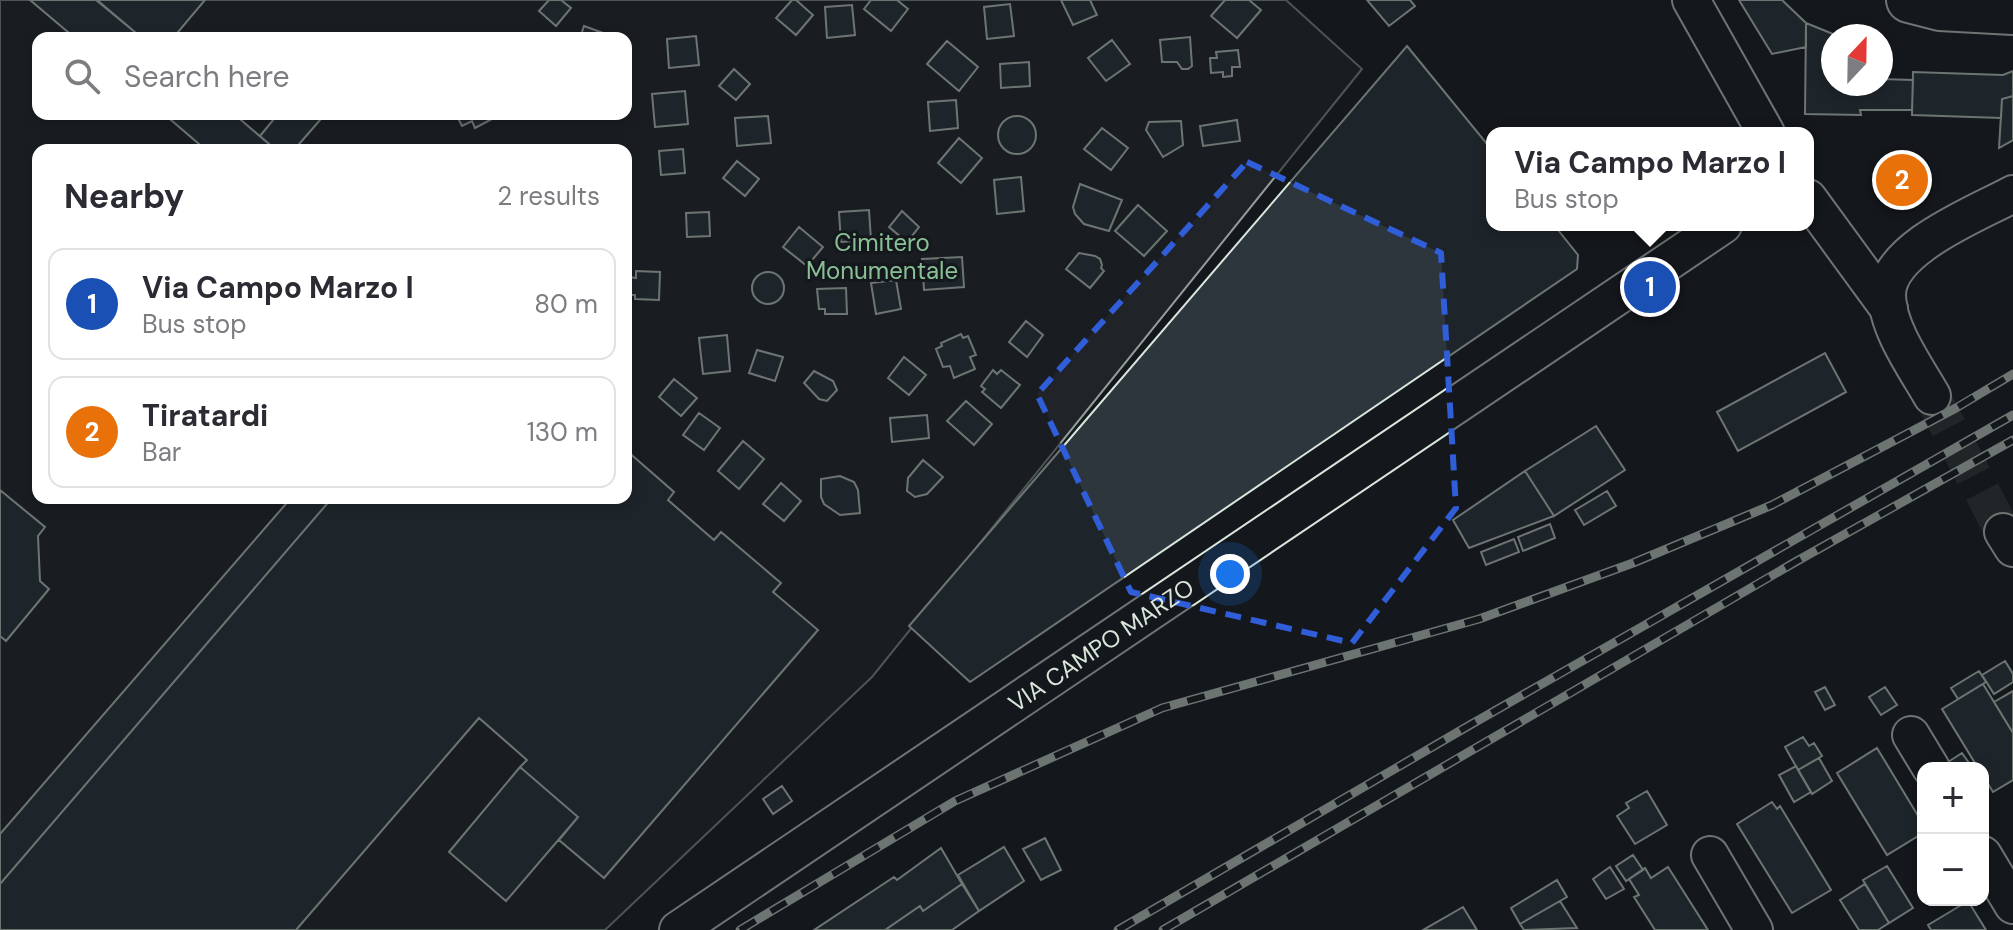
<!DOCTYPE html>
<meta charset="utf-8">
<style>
:root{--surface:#fff;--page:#f2f2f3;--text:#2b2b33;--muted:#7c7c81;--line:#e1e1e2;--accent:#8a6a3f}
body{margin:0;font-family:"DM Sans",sans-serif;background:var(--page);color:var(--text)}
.controls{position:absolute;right:24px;bottom:24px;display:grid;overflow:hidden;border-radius:16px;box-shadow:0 4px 12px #0003}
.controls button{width:72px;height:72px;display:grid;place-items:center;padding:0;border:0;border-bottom:2px solid var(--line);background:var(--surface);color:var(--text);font:40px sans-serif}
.compass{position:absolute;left:1821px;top:24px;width:72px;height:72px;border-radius:50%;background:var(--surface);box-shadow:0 4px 12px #0003;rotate:22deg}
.you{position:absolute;left:1230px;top:574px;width:28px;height:28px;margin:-20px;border:6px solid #fff;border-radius:50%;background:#1a73e8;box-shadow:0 0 0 12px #1a73e833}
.badge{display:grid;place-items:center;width:52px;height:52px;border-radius:50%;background:var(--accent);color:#fff;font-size:26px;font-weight:700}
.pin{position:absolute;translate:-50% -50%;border:4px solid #fff;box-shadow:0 2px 8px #0006}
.popup{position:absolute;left:1486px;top:127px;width:328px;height:104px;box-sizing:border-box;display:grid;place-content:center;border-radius:16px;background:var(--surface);filter:drop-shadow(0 2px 6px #0005);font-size:26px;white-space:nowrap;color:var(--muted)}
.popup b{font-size:30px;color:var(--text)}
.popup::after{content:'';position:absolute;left:50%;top:100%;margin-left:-16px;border:16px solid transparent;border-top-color:var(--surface)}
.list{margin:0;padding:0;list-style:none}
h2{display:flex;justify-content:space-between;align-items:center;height:104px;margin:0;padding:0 32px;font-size:34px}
h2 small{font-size:26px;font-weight:400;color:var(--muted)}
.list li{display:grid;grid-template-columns:52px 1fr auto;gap:24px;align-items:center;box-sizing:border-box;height:112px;margin:0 16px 16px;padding:0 16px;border:2px solid var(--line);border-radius:16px}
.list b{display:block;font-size:30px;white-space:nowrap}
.list p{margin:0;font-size:26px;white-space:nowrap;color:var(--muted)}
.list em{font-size:26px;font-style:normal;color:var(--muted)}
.icon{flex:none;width:44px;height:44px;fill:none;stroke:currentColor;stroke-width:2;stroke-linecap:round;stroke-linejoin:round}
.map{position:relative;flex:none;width:2013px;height:930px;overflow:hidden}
.search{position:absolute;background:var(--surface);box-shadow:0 4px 12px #0003;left:32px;top:32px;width:600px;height:88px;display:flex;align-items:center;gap:20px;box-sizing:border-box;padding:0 28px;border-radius:16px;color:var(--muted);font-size:30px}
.panel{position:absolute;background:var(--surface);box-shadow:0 4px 12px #0003;left:32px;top:144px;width:600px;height:360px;border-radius:16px}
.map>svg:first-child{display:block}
.green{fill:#202428;stroke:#939e99;stroke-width:2;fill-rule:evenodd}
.building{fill:#2c363c;stroke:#d8e6dc;stroke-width:2}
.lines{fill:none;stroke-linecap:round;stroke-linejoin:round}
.minor-tunnel{stroke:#313739;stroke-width:36;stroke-dasharray:36 18;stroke-linecap:butt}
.minor-casing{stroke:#d8e6dc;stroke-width:40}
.primary-casing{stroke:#d8e6dc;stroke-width:48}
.minor{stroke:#14181c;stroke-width:36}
.primary{stroke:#14181c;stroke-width:44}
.rail-casing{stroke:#d8e6dc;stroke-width:9}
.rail{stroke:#14181c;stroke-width:6;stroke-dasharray:18;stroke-linecap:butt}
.marked{fill:none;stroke:#305dd8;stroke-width:6;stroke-dasharray:16 10;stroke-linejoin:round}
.labels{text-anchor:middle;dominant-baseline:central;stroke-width:6;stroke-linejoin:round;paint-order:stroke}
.park-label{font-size:24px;fill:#8ac095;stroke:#14181c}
.street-label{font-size:24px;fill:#d8e6dc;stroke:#14181c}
</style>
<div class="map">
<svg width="2013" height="930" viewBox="0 0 2013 930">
<rect width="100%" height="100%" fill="#14181c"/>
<path class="green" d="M0,0H1286L1362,69L872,677L605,930H0ZM38,38H626V114H38ZM38,150H626V498H38Z"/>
<path class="building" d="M30,0H96L142,38H75Z
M97,0H205L173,38H142Z
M549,0H561L571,8L556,26L539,11Z
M792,0H796L813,15L796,35L776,18Z
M871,0H897L908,9L891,31L864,9Z
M1061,0H1090L1097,15L1073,25Z
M1225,0H1249L1261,10L1237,38L1211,16Z
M1367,0H1410L1415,6L1389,26Z
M1739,0H1782L1806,23V47L1772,54Z
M1010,4L1014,36L987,39L984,7Z
M852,5L855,35L827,38L825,7Z
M1806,23L1838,36H1833V84H1881V79L1913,80L1912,110H1860L1861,115L1805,114Z
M584,26L617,38H580Z
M696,36L699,65L669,68L667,39Z
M1190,37L1192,66L1188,69H1182L1177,62H1162L1160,40Z
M1112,40L1130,64L1106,81L1088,58Z
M947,41L978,67L959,91L927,64Z
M1407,46L1492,150V225H1554L1578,255L1577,269L970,682L909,626Z
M1238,50L1240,67H1232V76L1223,77V72L1211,73L1210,58H1217L1216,52Z
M1029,62L1030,86L1001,88L1000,64Z
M734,69L750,84L736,100L719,86Z
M2013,71V96L2002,99L2001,118L1912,115L1913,72L2003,75Z
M685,91L688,124L655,127L652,94Z
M2013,96V140L1999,148L2002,99Z
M956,100L958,128L930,131L928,102Z
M164,114H234L276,150H206Z
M278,114H313L320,120L294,150H276L260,136Z
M456,114H490L492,119L475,128L472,121L462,126Z
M768,116L771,143L737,146L735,118Z
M998 135a19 19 0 1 1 38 0a19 19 0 1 1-38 0Z
M1237,120L1240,141L1203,146L1200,126Z
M1181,121L1183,145L1163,157L1146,130L1149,122Z
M1102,128L1128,148L1111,170L1084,149Z
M959,138L982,158L961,183L938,163Z
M683,149L685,173L661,175L659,151Z
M737,161L759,179L745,196L723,178Z
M1021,177L1024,211L997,214L994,180Z
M1080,184L1122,200L1109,231L1084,224L1075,214L1073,207Z
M1138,205L1167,231L1144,256L1115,231Z
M869,210L871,240L841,242L839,212Z
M902,211L919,227L907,242L889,227Z
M709,212L710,236L687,237L686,213Z
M799,227L823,247L807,266L783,247Z
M1079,253L1095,256L1100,259L1102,265L1101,268L1104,271L1090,288L1066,269Z
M962,257L964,287L924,290L922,259Z
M636,271L660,272L659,300L635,299V295H629V277L636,278Z
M752 288a16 16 0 1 1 32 0a16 16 0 1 1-32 0Z
M896,280L901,309L876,314L871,283Z
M846,288L847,314H825V309H819L817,289Z
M1026,321L1043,335L1027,357L1009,342Z
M961,334L963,338L968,336L976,355L970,357L975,369L954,378L950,366L943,367L936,349L942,346L941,343Z
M727,335L730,371L703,374L699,338Z
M757,350L783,357L775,381L749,373Z
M1825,353L1846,392L1738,451L1717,412Z
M904,357L926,375L909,395L888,378Z
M993,370L997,374L1001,370L1020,385L1001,408L982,392L985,389L981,386Z
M814,371L833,381L837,390L827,401L819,399L804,383Z
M674,379L697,398L681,416L659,397Z
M966,401L992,424L974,445L947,421Z
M699,413L720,428L704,450L683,435Z
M927,415L929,438L892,442L890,418Z
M1596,426L1625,470L1554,516L1525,471Z
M743,441L764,459L739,489L718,471Z
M626,450L674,492L668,500L714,540L721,532L781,583L773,592L818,630L604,878L559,840L578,817L520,767L527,760L479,718L296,930H0V884L332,498H626Z
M923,460L943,477L927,494L915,497L907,491L908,478Z
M1525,471L1554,516L1469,548L1453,520Z
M840,476L854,482L858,490L860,513L840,515L824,504L821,497V479Z
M781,483L801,501L784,521L763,504Z
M0,490L45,527L38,536L40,581L49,589L6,641L0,636Z
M1607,491L1616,506L1584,525L1575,510Z
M291,498H332L0,884V834Z
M1550,524L1555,538L1523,551L1518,537Z
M1514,539L1519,552L1486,565L1481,552Z
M2005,661L2013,674V682L1994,694L1982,675Z
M1979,671L1986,682L1958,699L1951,688Z
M1983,684L2013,733V780L1993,792L1983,776V768H1978L1942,709Z
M1825,687L1835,705L1825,710L1815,692Z
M1885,687L1897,705L1881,715L1869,697Z
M2013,691V733L1994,702Z
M1803,737L1809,746L1814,743L1822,756L1798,770L1785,747Z
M1877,748L1923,824V833L1887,855L1837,773Z
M1962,753L1969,763L1961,768H1951L1948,762Z
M1819,758L1832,781L1812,794L1798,770Z
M1796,766L1811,792L1794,802L1779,775Z
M520,767L578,817L506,901L449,852Z
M782,786L792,801L773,814L763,799Z
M1647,791L1667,825L1635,844L1617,816L1629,808L1626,803Z
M1772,802L1777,809L1780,806L1831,890L1792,913L1737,824Z
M1045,838L1061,870L1041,880L1023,849Z
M1004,847L1024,881L979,911L958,875Z
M941,848L962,884L923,911L920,906L885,930H814L894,877L897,880Z
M1633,855L1643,870L1626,881L1616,866Z
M1887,866L1913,908L1889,923L1863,880Z
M1610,867L1624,889L1606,899L1593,879Z
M1668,867L1708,930H1655L1634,897L1639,895L1629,879L1645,868L1651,878Z
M1557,880L1567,897L1520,924L1511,908Z
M962,884L979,911L952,930H885L920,906L923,911Z
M1865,884L1889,923L1878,930H1859L1840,900Z
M1560,901L1577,928L1524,930L1520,924Z
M1968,901L1986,930H1931L1928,925Z
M1463,907L1477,930H1423Z"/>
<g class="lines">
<path class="minor-tunnel" d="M1932,396L2003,532"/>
<defs>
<g id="minor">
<path d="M1691,0L1766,133"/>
<path d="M1808,198L1889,309"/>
<path d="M1932,396C1916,368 1887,328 1887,295C1887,248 1978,213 2013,194"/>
<path d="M2003,532L2013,548"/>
<path d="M1911,735L1931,768"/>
<path d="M1710,855L1754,930"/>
<path d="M1983,855L2013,905"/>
<path id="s1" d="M678,930L1723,225"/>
</g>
<path id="primary" d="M1909,0L1940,8L2013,12"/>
</defs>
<use href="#minor" class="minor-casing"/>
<use href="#primary" class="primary-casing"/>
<use href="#minor" class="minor"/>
<use href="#primary" class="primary"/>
<defs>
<path id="rail" d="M740,930L955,801L1162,708L1479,619L1633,563L1772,505L1956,408L2013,374
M1118,930L1470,725L2013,415
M1163,930L1797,561L2013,440"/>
</defs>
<use href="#rail" class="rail-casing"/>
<use href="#rail" class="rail"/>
</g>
<path d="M0 0H2013V930H0ZM1247,162L1441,253L1456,508L1352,643L1131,592L1037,394Z" fill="#14181c" fill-opacity=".55" fill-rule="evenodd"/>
<path class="marked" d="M1247,162L1441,253L1456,508L1352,643L1131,592L1037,394Z"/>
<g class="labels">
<g class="park-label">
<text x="882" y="242">Cimitero<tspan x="882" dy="28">Monumentale</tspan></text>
</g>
<g class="street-label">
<text stroke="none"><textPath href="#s1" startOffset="510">VIA CAMPO MARZO</textPath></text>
</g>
</g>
</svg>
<div class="controls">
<button>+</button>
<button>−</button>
</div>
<svg class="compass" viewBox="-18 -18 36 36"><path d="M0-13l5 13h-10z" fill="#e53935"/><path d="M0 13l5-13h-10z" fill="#7c7c81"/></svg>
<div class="you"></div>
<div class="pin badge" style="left:1650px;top:287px;background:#1a4fb4">1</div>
<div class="popup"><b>Via Campo Marzo I</b>Bus stop</div>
<div class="pin badge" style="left:1902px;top:180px;background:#e8710a">2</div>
<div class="search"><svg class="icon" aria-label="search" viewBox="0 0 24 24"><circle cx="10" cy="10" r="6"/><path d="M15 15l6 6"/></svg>Search here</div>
<section class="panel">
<h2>Nearby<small>2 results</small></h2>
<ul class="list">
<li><span class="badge" style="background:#1a4fb4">1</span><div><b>Via Campo Marzo I</b><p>Bus stop</p></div><em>80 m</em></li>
<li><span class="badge" style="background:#e8710a">2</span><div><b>Tiratardi</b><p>Bar</p></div><em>130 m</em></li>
</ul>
</section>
</div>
